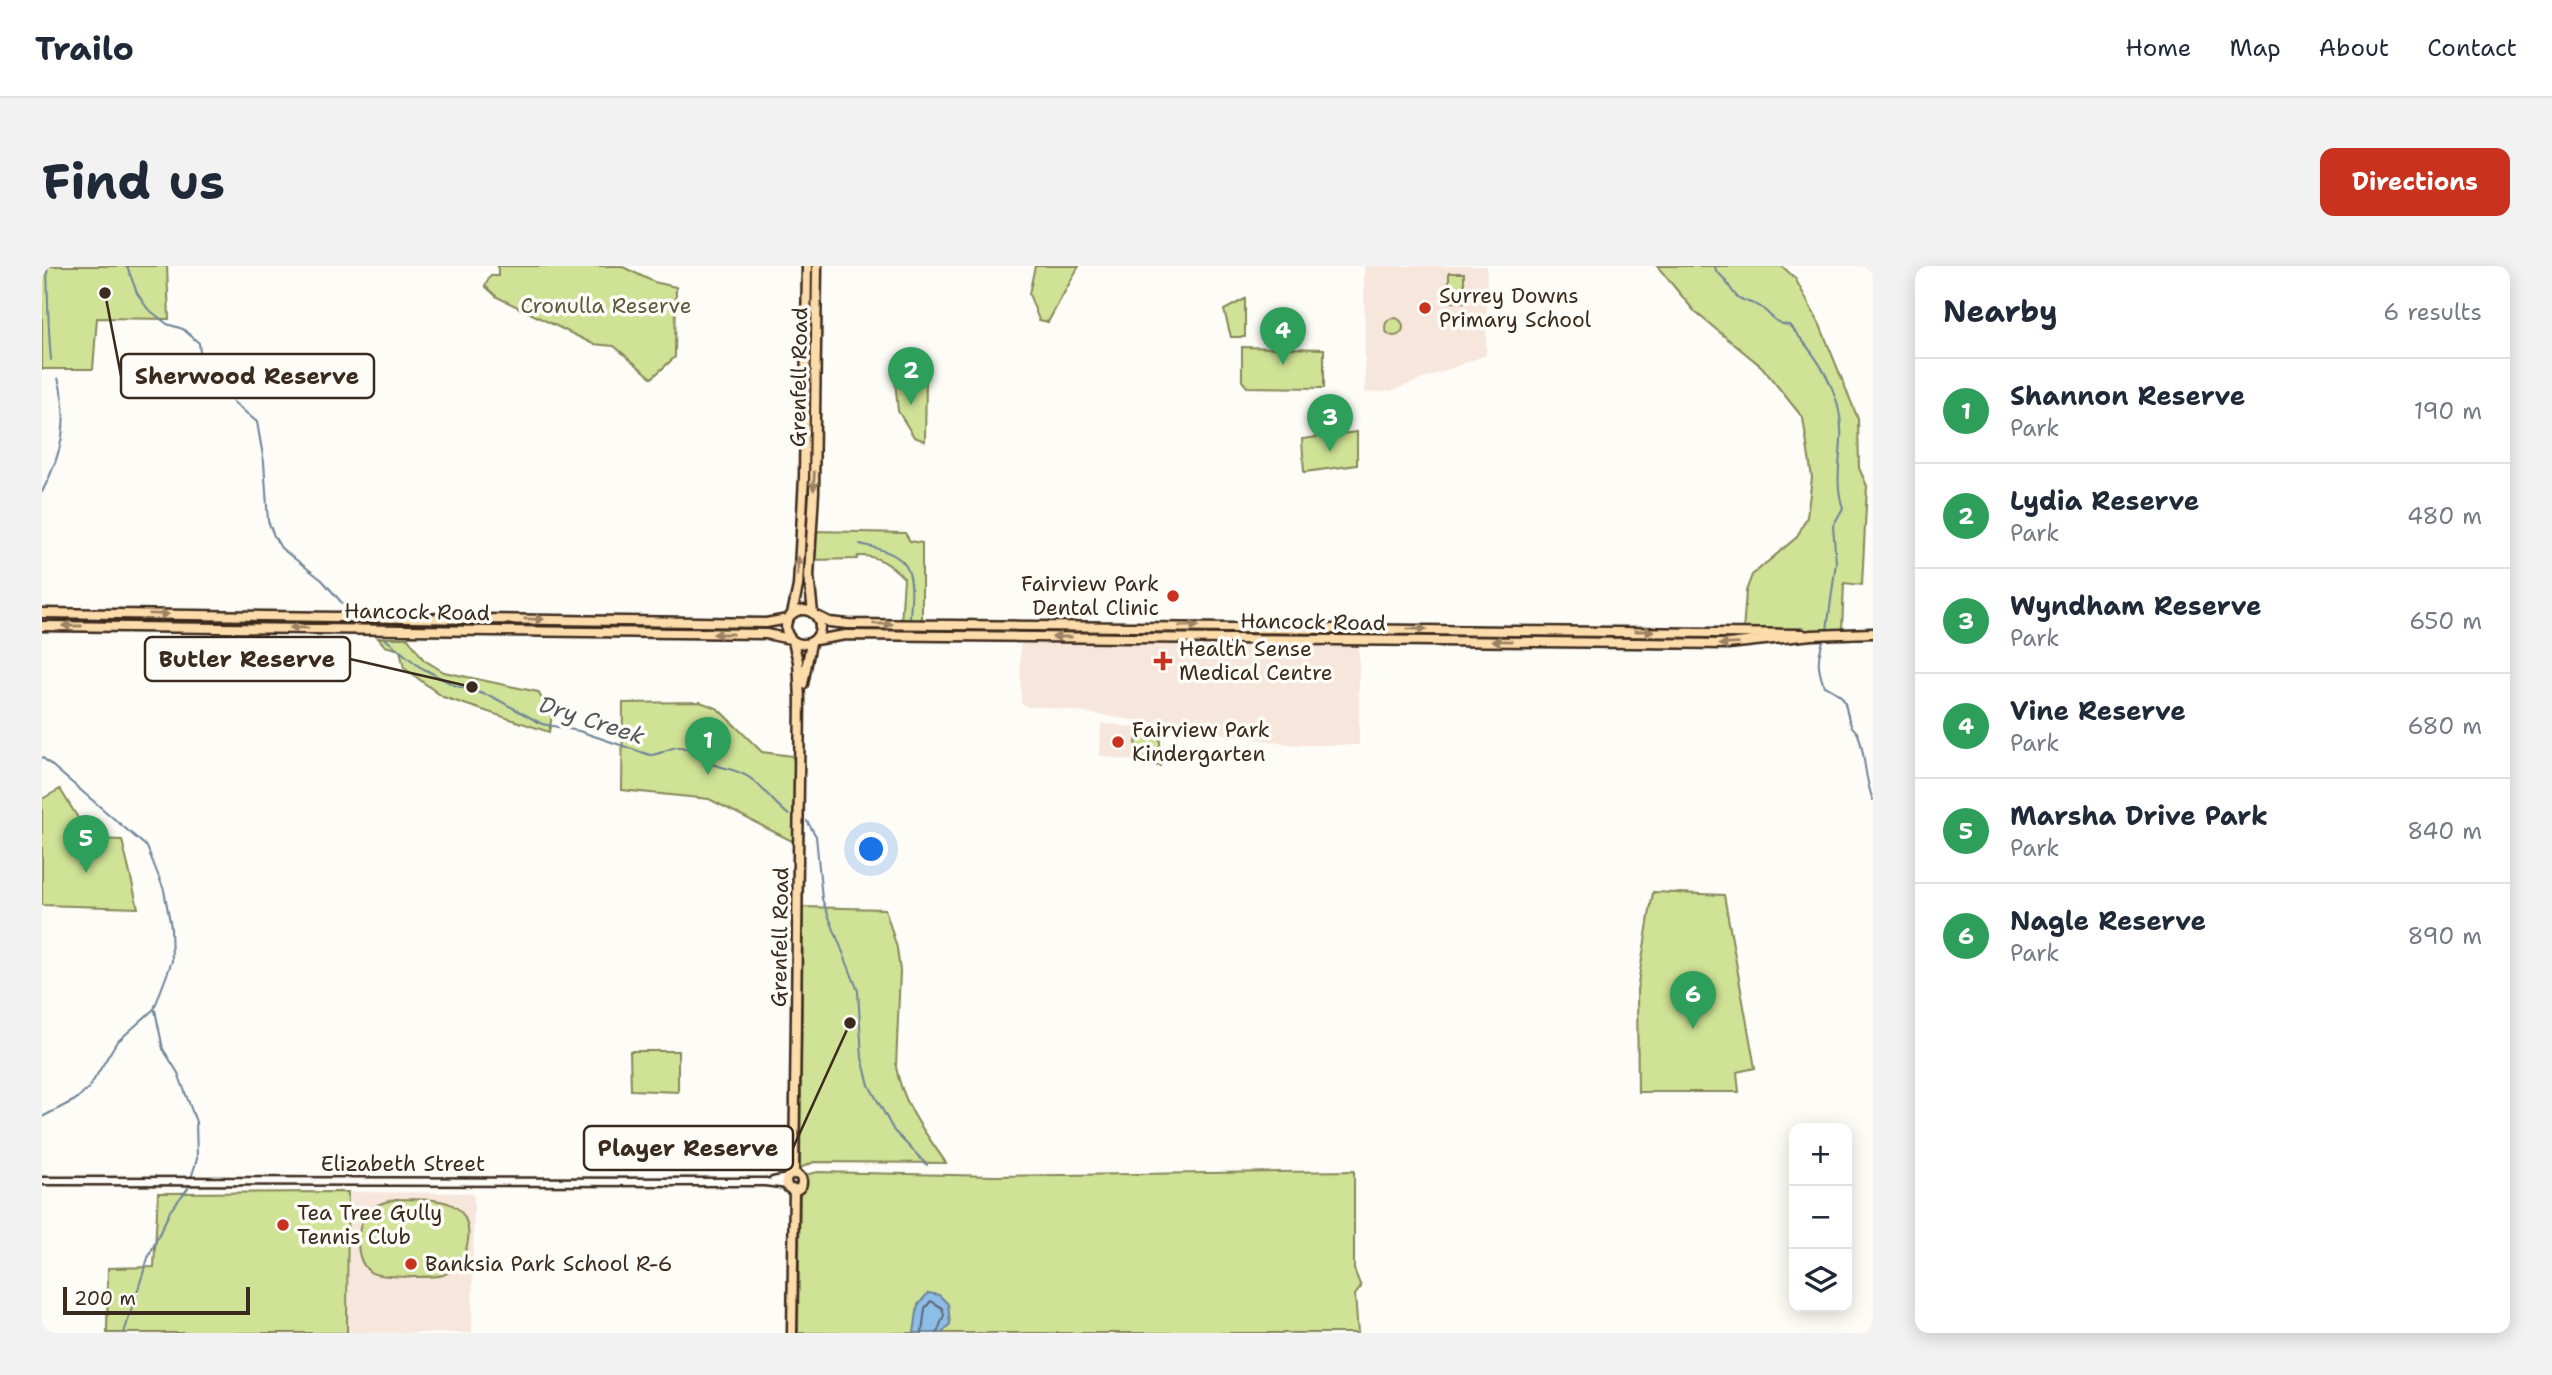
<!DOCTYPE html>
<meta charset="utf-8">
<style>
:root{--surface:#fff;--page:#f2f2f3;--text:#1f2937;--muted:#747a83;--line:#e0e1e3;--accent:#c8321e}
body{margin:0;font-family:"Shantell Sans",sans-serif;background:var(--page);color:var(--text)}
.controls{position:absolute;right:21px;bottom:21px;display:grid;overflow:hidden;border-radius:14px;box-shadow:0 4px 18px #0003}
.controls button{width:63px;height:63px;display:grid;place-items:center;padding:0;border:0;border-bottom:2px solid var(--line);background:var(--surface);color:var(--text);font:35px sans-serif}
.scale{position:absolute;left:21px;bottom:18px;width:187px;box-sizing:border-box;padding-left:7px;border:4px solid #3b2a1e;border-top:0;font-size:19px;line-height:24px;white-space:nowrap;color:#3b2a1e;-webkit-text-stroke:5px #fdfcf7;paint-order:stroke}
.you{position:absolute;left:830px;top:584px;width:24px;height:24px;margin:-18px;border:5px solid #fff;border-radius:50%;background:#1a73e8;box-shadow:0 0 0 10px #1a73e833}
.badge{display:grid;place-items:center;width:46px;height:46px;border-radius:50%;background:var(--accent);color:#fff;font-size:23px;font-weight:700}
.pin{position:absolute;translate:-50% -58px;filter:drop-shadow(0 2px 4px #0008)}
.pin::after{content:'';position:absolute;top:37px;width:24px;height:21px;background:inherit;clip-path:polygon(0 0,100% 0,50% 100%)}
.list{margin:0;padding:0;list-style:none}
h2{display:flex;justify-content:space-between;align-items:center;height:91px;margin:0;padding:0 28px;font-size:30px}
h2 small{font-size:23px;font-weight:400;color:var(--muted)}
.list li{display:grid;grid-template-columns:46px 1fr auto;gap:21px;align-items:center;box-sizing:border-box;height:105px;padding:0 28px;border-top:2px solid var(--line)}
.list b{display:block;font-size:26px;white-space:nowrap}
.list p{margin:0;font-size:23px;white-space:nowrap;color:var(--muted)}
.list em{font-size:23px;font-style:normal;color:var(--muted)}
.icon{flex:none;width:38px;height:38px;fill:none;stroke:currentColor;stroke-width:2;stroke-linecap:round;stroke-linejoin:round}
.map{position:relative;flex:none;width:1831px;height:1067px;overflow:hidden;border-radius:14px}
header{display:flex;align-items:center;gap:42px;box-sizing:border-box;height:98px;padding:0 35px;background:var(--surface);border-bottom:2px solid var(--line)}
header strong{font-size:33px}
nav{display:flex;gap:38px;margin-inline-start:auto;font-size:24px}
.intro{display:flex;align-items:center;justify-content:space-between;box-sizing:border-box;height:168px;padding:0 42px}
h1{margin:0;font-size:49px}
.button{padding:18px 32px;border-radius:14px;background:var(--accent);color:#fff;font-size:24px;font-weight:700}
main{display:flex;gap:42px;padding:0 42px}
aside{flex:1;background:var(--surface);border-radius:14px;box-shadow:0 4px 18px #0003}
.map>svg:first-child{display:block}
.built{fill:#f7e6db}
.green{fill:#d0e296;stroke:#86865a;stroke-width:2}
.water{fill:#8dbee8;stroke:#6c8397;stroke-width:2}
.lines{fill:none;stroke-linecap:round;stroke-linejoin:round}
.shore{stroke:#5c656f;stroke-width:2}
.stream{stroke:#6c8397;stroke-width:2}
.minor-casing{stroke:#3b2a1e;stroke-width:11}
.major-casing{stroke:#3b2a1e;stroke-width:13}
.minor{stroke:#fdfcf7;stroke-width:6}
.major{stroke:#fddcac;stroke-width:8}
.oneway{fill:#9c8365}
.poi-dot{fill:#c8321e;stroke:#fdfcf7;stroke-width:2.5}
.labels{text-anchor:middle;dominant-baseline:central;stroke-width:7;stroke-linejoin:round;paint-order:stroke}
.poi-label{font-size:21px;fill:#3b2a1e;stroke:#fdfcf7;text-anchor:start}
.park-label{font-size:21px;fill:#60583c;stroke:#fdfcf7}
.street-label{font-size:21px;fill:#3b2a1e;stroke:#fdfcf7}
.water-label{font-size:23px;font-style:italic;fill:#54565b;stroke:#fdfcf7}
.leader{fill:none;stroke:#3b2a1e;stroke-width:2.5}
.callout-dot{fill:#3b2a1e;stroke:#fdfcf7;stroke-width:2.5}
.callout{fill:#fdfcf7;stroke:#3b2a1e;stroke-width:2.5}
.callout-label{font-size:23px;text-anchor:middle;font-weight:bold;fill:#3b2a1e}
</style>
<header>
<strong>Trailo</strong>
<nav><a>Home</a><a>Map</a><a>About</a><a>Contact</a></nav>
</header>
<div class="intro"><h1>Find us</h1><a class="button">Directions</a></div>
<main>
<div class="map">
<svg width="1831" height="1067" viewBox="0 0 1831 1067">
<rect width="100%" height="100%" fill="#fdfcf7"/>
<filter id="ink" filterUnits="userSpaceOnUse"><feTurbulence type="fractalNoise" baseFrequency=".0143" numOctaves="2"/><feDisplacementMap in="SourceGraphic" scale="14" xChannelSelector="R" yChannelSelector="G"/><feConvolveMatrix kernelMatrix="1 2 1 2 8 2 1 2 1" color-interpolation-filters="sRGB"/></filter>
<g filter="url(#ink)">
<path class="built" d="M1322,0H1445L1444,89L1349,125L1323,127Z
M985,374L1317,377V479H1255L1005,441H985L979,437L978,380Z
M1059,457L1096,462L1092,495L1058,490Z
M308,926L429,927L432,930L430,1067H306Z"/>
<path class="green" d="M0,0H125L127,53L55,52L51,103H0Z
M456,0H579L612,16L634,21L633,91L610,112L572,80L551,78L455,31L443,20L448,10H456Z
M993,0H1037L1006,56L997,54L987,28Z
M1615,0H1740L1753,12L1778,59L1816,153L1817,202L1825,220L1820,319L1802,317L1800,364L1701,366L1704,325L1710,309L1755,271L1765,251L1770,212L1761,152L1720,101L1653,46Z
M1407,7H1422V36H1407Z
M1203,33V71H1189L1182,44Z
M1343 61a9 9 0 1 1 18 0a9 9 0 1 1-18 0Z
M1200,81L1282,83V122L1205,121L1200,115Z
M853,114H884L883,175L872,171L856,145Z
M1315,166V199L1262,206L1260,173Z
M771,265L863,267L868,275L880,277V358H859L862,312C848,298 836,289 816,290L815,293L769,294Z
M336,372H366L382,394L402,406L496,426L510,450L507,466L401,431L362,402L358,384L343,380Z
M658,436L675,442L720,486L750,490L753,497V571L750,575L667,533L580,524L581,437Z
M1096,462L1118,465V500L1092,495Z
M18,523L49,573L80,574L96,642L0,639V533Z
M1611,626L1682,629L1713,802L1695,806L1697,826H1596L1595,724Z
M761,641L843,643L855,682L858,705L854,801C861,839 883,866 904,897L772,896L758,902Z
M588,785H636V826L589,824Z
M1312,905V1003L1319,1021L1313,1029L1316,1067H756L758,926L762,909L776,906L953,910Z
M306,926L305,1067H65L66,1002L112,1001L116,927Z
M354,933C371,934 397,931 412,940C437,955 427,1000 401,1009C391,1012 336,1012 328,1006C312,993 313,961 326,947C333,938 343,936 354,933Z"/>
<path class="water" d="M886,1027L897,1029L906,1038L908,1058L900,1067H872L876,1039Z"/>
<g class="lines">
<path class="shore" d="M880,1067L883,1042L889,1035L900,1042L902,1049L895,1067"/>
<path class="stream" d="M5,0C6,32 6,62 9,94
M85,0L95,27L105,42L125,58L141,63L157,77L160,104L172,121
M1673,0L1674,5C1685,14 1684,16 1691,26C1698,37 1711,35 1720,42C1730,50 1733,58 1747,59C1776,91 1802,128 1799,173C1798,198 1793,218 1801,242L1791,260L1794,296L1785,364
M190,135L215,156L222,196L226,255L232,270L239,282L280,314L307,345
M0,226C20,188 28,154 16,112
M818,278C870,290 872,301 868,351
M342,372L378,401L412,419L451,431L500,458L537,465L608,489C620,489 627,480 638,481C648,482 654,491 662,495C677,502 693,502 708,512C723,523 732,538 747,549
M1782,372C1775,392 1775,401 1782,420C1810,432 1800,438 1809,459C1810,462 1814,464 1816,468C1823,485 1822,512 1831,534
M0,491L105,581L122,624L129,661L130,695L112,743L74,777L47,822L33,834L0,851
M765,555L774,570L780,633L816,725L820,792L827,819L852,865L885,899
M82,1067L106,992L128,945L146,922L155,893L154,856L136,807L121,783L113,744"/>
<defs>
<path id="minor" d="M0,915L723,916L746,919
M731,915L746,912"/>
<path id="major" d="M744 361a17 17 0 1 1 34 0a17 17 0 1 1-34 0Z
M0,347L724,357L746,353
M771,347L767,310L772,226L775,0
M750,348L756,320L762,211L765,0
M775,350L787,356L806,358L1760,368
M0,360L724,368L748,373
M773,374L804,369L1686,378L1770,369L1831,367
M751,376L756,395L758,434L752,908
M761,418L769,377
M744 916a8 8 0 1 1 16 0a8 8 0 1 1-16 0Z
M750,1067L752,923"/>
</defs>
<use href="#minor" class="minor-casing"/>
<use href="#major" class="major-casing"/>
<use href="#minor" class="minor"/>
<use href="#major" class="major"/>
</g>
<defs><path id="oneway-solid" d="M-6-.8H1V-3.2L6.5 0L1 3.2V.8H-6Z" transform="scale(1.75)"/></defs>
<g class="oneway">
<use href="#oneway-solid" transform="translate(772 215) rotate(92)"/>
<use href="#oneway-solid" transform="translate(756 300) rotate(-88)"/>
<use href="#oneway-solid" transform="translate(117 348) rotate(1)"/>
<use href="#oneway-solid" transform="translate(492 353) rotate(1)"/>
<use href="#oneway-solid" transform="translate(841 358) rotate(1)"/>
<use href="#oneway-solid" transform="translate(30 360) rotate(-180)"/>
<use href="#oneway-solid" transform="translate(1147 360)"/>
<use href="#oneway-solid" transform="translate(257 362) rotate(-179)"/>
<use href="#oneway-solid" transform="translate(1375 363) rotate(1)"/>
<use href="#oneway-solid" transform="translate(1602 365)"/>
<use href="#oneway-solid" transform="translate(681 368) rotate(-180)"/>
<use href="#oneway-solid" transform="translate(1020 371) rotate(-180)"/>
<use href="#oneway-solid" transform="translate(1460 375) rotate(-179)"/>
<use href="#oneway-solid" transform="translate(1687 378) rotate(178)"/>
</g>
</g>
<g class="poi-dot">
<circle cx="1383" cy="42" r="7"/>
<circle cx="1131" cy="330" r="7"/>
<path d="M1117.5 384.5h7v7h7v7h-7v7h-7v-7h-7v-7h7z"/>
<circle cx="1076" cy="476" r="7"/>
<circle cx="241" cy="959" r="7"/>
<circle cx="369" cy="998" r="7"/>
</g>
<g class="labels">
<g class="poi-label">
<text x="1397" y="30">Surrey Downs<tspan x="1397" dy="24">Primary School</tspan></text>
<text x="1117" y="318" text-anchor="end">Fairview Park<tspan x="1117" dy="24">Dental Clinic</tspan></text>
<text x="1137" y="383">Health Sense<tspan x="1137" dy="24">Medical Centre</tspan></text>
<text x="1090" y="464">Fairview Park<tspan x="1090" dy="24">Kindergarten</tspan></text>
<text x="255" y="947">Tea Tree Gully<tspan x="255" dy="24">Tennis Club</tspan></text>
<text x="383" y="998">Banksia Park School R-6</text>
</g>
<g class="park-label">
<text x="564" y="40">Cronulla Reserve</text>
</g>
<g class="street-label">
<text transform="translate(757 111) rotate(-89)">Grenfell Road</text>
<text transform="translate(375 346) rotate(1)">Hancock Road</text>
<text transform="translate(1271 356) rotate(1)">Hancock Road</text>
<text transform="translate(738 671) rotate(-89)">Grenfell Road</text>
<text x="361" y="898">Elizabeth Street</text>
</g>
<g class="water-label">
<text transform="translate(550 454) rotate(18)">Dry Creek</text>
</g>
</g>
<path class="leader" d="M63 27L79 110M430 421L308 393M808 757L751 882"/>
<g class="callout-dot">
<circle cx="63" cy="27" r="7"/>
<circle cx="430" cy="421" r="7"/>
<circle cx="808" cy="757" r="7"/>
</g>
<g class="callout">
<rect x="79" y="88" width="253" height="44" rx="7"/>
<rect x="103" y="371" width="205" height="44" rx="7"/>
<rect x="542" y="860" width="209" height="44" rx="7"/>
</g>
<g class="callout-label">
<text x="205" y="118">Sherwood Reserve</text>
<text x="205" y="401">Butler Reserve</text>
<text x="646" y="890">Player Reserve</text>
</g>
</svg>
<div class="controls">
<button>+</button>
<button>−</button>
<button><svg class="icon" aria-label="layers" viewBox="0 0 24 24"><path d="M12 4l9 5-9 5-9-5zM3 14l9 5 9-5"/></svg></button>
</div>
<div class="scale">200 m</div>
<div class="you"></div>
<div class="pin badge" style="left:666px;top:509px;background:#2e9e5b">1</div>
<div class="pin badge" style="left:869px;top:139px;background:#2e9e5b">2</div>
<div class="pin badge" style="left:1288px;top:186px;background:#2e9e5b">3</div>
<div class="pin badge" style="left:1241px;top:99px;background:#2e9e5b">4</div>
<div class="pin badge" style="left:44px;top:607px;background:#2e9e5b">5</div>
<div class="pin badge" style="left:1651px;top:763px;background:#2e9e5b">6</div>
</div>
<aside>
<h2>Nearby<small>6 results</small></h2>
<ul class="list">
<li><span class="badge" style="background:#2e9e5b">1</span><div><b>Shannon Reserve</b><p>Park</p></div><em>190 m</em></li>
<li><span class="badge" style="background:#2e9e5b">2</span><div><b>Lydia Reserve</b><p>Park</p></div><em>480 m</em></li>
<li><span class="badge" style="background:#2e9e5b">3</span><div><b>Wyndham Reserve</b><p>Park</p></div><em>650 m</em></li>
<li><span class="badge" style="background:#2e9e5b">4</span><div><b>Vine Reserve</b><p>Park</p></div><em>680 m</em></li>
<li><span class="badge" style="background:#2e9e5b">5</span><div><b>Marsha Drive Park</b><p>Park</p></div><em>840 m</em></li>
<li><span class="badge" style="background:#2e9e5b">6</span><div><b>Nagle Reserve</b><p>Park</p></div><em>890 m</em></li>
</ul>
</aside>
</main>
